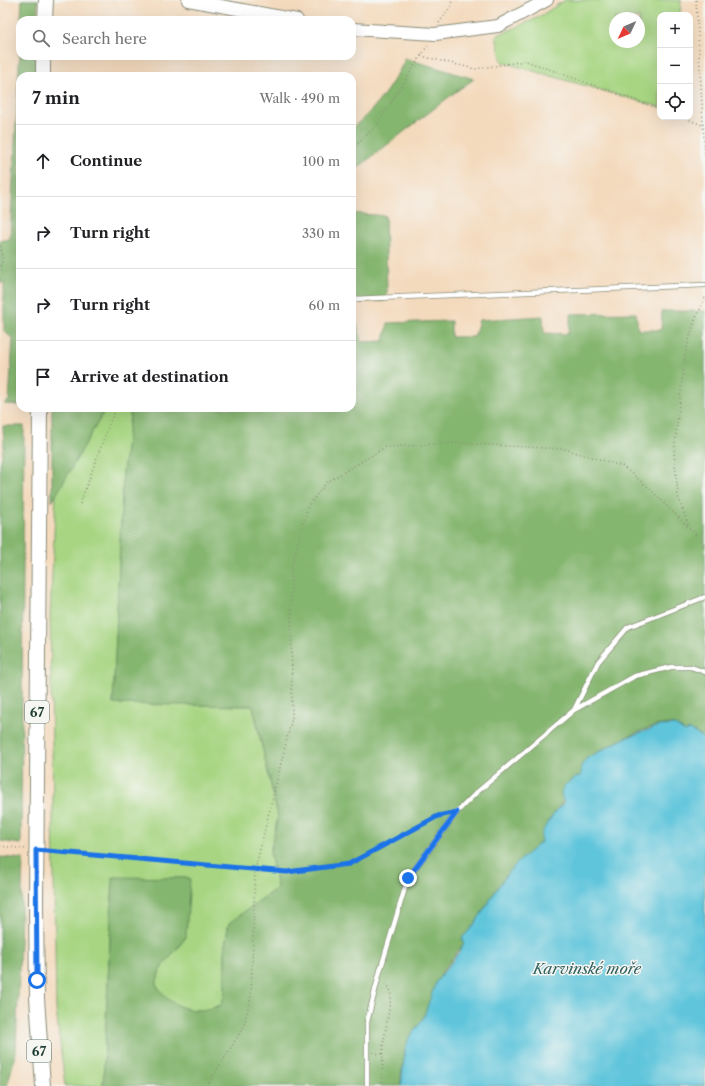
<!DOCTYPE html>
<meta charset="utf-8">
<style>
:root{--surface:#fff;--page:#f2f2f2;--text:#202124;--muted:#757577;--line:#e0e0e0}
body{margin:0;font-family:"Libre Caslon Text",serif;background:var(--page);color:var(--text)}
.controls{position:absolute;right:12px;top:12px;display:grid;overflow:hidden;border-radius:8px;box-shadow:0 4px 16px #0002}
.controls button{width:36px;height:36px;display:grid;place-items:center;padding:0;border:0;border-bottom:1px solid var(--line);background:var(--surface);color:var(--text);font:20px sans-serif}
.compass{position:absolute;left:609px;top:12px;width:36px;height:36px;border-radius:50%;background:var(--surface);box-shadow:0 4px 16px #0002;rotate:226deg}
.stop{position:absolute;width:12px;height:12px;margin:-9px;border:3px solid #1a73e8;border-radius:50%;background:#fff}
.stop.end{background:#1a73e8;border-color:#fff;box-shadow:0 1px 4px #0008}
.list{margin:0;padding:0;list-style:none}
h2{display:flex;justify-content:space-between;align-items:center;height:52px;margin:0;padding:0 16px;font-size:17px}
h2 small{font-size:13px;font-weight:400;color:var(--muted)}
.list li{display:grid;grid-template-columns:26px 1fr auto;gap:12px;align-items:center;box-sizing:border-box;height:72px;padding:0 16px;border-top:1px solid var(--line)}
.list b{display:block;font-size:15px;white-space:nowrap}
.list em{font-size:13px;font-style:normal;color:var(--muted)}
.icon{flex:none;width:22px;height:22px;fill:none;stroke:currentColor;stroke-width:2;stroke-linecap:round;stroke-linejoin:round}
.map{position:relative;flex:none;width:705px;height:1086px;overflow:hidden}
.search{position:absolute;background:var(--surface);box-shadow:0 4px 16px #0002;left:16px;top:16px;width:340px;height:44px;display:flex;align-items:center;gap:10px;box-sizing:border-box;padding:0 14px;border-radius:12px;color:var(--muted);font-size:15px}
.panel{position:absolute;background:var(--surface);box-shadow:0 4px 16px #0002;left:16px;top:72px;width:340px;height:340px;border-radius:12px}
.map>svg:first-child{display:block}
.green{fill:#a7d582;stroke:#63895b;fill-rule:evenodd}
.forest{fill:#85b670;stroke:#527a52}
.water{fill:#5ec5db;stroke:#3e8188}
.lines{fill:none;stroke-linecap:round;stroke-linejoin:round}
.service-casing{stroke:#8a8c78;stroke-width:6}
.secondary-casing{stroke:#8a8c78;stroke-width:14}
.primary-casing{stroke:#8a8c78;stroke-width:16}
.path{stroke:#8a8c78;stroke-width:1.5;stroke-dasharray:1 3;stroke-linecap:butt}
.service{stroke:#fff;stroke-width:4.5}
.secondary{stroke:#fff;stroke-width:12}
.primary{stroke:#fff;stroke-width:14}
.route{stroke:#1a73e8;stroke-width:5}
.labels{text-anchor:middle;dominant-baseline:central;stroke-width:3;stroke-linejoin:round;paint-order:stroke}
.shield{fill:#f6f6f2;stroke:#60746d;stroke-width:1}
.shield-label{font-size:13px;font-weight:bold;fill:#1f3d34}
.water-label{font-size:15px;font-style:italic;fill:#2f5f5e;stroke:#f6f6f2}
</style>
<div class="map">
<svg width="705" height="1086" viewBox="0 0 705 1086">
<rect width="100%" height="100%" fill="#f6f6f2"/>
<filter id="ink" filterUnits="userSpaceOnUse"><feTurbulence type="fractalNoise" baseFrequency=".025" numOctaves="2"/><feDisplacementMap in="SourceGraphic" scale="8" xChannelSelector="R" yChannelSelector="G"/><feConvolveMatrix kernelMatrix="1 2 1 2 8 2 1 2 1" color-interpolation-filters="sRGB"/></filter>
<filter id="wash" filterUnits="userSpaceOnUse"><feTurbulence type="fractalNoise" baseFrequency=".012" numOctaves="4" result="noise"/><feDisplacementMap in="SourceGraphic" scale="16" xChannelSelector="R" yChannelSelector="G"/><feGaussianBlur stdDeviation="0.9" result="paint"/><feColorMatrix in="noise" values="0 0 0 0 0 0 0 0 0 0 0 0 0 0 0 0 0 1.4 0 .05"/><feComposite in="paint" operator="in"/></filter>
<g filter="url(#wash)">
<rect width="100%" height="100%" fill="#f4dabd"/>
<path class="green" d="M565,0H681L680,15H660V107L502,62L496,36L537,18ZM615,18H639V42H615Z
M106,408H131L123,473L113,703L253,706L278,817L270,852L277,888L229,923L225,945V993L221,1005C194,1016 171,1009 156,984L160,970L186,937L113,877L103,1086H65L56,1009L50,615L56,494Z"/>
<path class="forest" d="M22,0H38L37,20H21Z
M20,49V56H36L35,76H20V405L4,404L9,401L13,339L4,331V282L0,283V241L10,239Z
M404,58L474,79L458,90L352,172V128C375,110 390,88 404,62Z
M352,213L385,216L387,292L384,301L352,302Z
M662,311H705V739L690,730L685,732C682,730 678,726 674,725C655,719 605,748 587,758C585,764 584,770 581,776C573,791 538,828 541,842C527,854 514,865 503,880C489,899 479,922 462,938L464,943L442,972L423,1019L409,1038L401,1075V1086H103L113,877L190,878L186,937L160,970L156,984C171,1009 194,1016 221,1005L225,993V945L229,923L277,888L270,852L278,817L253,706L113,704L123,473L131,408H352V325L357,324L362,342L384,341L388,323L451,321V337H474L479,320L543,316L544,333L568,334L571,314L636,313L638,330H661Z
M52,408H106L52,502Z
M3,426H24L21,844L0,841V465L4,445Z
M0,857L23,859L16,1053L7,1086H0Z"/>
<path class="water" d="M675,725L685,732L690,730L705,739V1086H401L405,1050L409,1038L423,1019L436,982L459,952L464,943L462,938C479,922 489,899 503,880C513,865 527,854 541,842C538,831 557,810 564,802C555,786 571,781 581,775V766L587,758L625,738L659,726Z"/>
</g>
<g filter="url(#ink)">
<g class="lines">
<defs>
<path id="service" d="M352,299L705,285
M574,710L598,662L628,627L705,597
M367,1086V1022L380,971L408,878L457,812L476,793L574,710L635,676L671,667H691L705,672"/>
<path id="secondary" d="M188,0L297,20
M352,29L435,34L498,26L547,0"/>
<path id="primary" d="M45,20L46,0
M43,76V56
M40,408L36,904L37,998L43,1086"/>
</defs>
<use href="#service" class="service-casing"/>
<use href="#secondary" class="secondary-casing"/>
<use href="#primary" class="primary-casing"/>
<path class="path" d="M696,0L705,156
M439,23L451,6L452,0
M421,56L475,69L526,61L660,109
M682,117L702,125
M352,149L375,127L428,45
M0,246L3,260L0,266
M80,504L111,419L117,408
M688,525L678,496L674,452L685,354L695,320L705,298
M0,846L26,849
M48,851L287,872L349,864L438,816L446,814
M373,1053L383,1054
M207,1086L243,1028L251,998L255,870L292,718L291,568L308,506L327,482L386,447L456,443L564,449L622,466L649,488L705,544
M382,1086L383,1045L391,998L390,988L384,983"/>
<use href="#service" class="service"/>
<use href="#secondary" class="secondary"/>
<use href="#primary" class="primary"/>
</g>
</g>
<g class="lines" filter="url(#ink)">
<path class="route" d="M37,980L36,850L287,872L349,864L438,816L457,812L408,878"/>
</g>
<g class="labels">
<g class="shield">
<rect x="25" y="701" width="24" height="22" rx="3"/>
<rect x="27" y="1040" width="24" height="22" rx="3"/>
</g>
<g class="shield-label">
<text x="37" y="712">67</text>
<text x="39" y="1051">67</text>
</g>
<g class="water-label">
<text x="587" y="968">Karvinské moře</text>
</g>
</g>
</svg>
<div class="controls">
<button>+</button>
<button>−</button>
<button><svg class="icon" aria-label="locate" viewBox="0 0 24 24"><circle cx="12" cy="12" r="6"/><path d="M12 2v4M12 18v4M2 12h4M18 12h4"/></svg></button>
</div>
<svg class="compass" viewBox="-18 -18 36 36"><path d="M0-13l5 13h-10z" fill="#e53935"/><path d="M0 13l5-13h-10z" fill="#757577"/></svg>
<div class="stop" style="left:37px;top:980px"></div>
<div class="stop end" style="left:408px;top:878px"></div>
<div class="search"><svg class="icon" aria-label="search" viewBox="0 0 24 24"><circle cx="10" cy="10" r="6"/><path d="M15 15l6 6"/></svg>Search here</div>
<section class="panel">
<h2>7 min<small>Walk · 490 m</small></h2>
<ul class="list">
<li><svg class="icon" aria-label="ahead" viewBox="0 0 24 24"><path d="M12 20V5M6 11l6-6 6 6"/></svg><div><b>Continue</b></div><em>100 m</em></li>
<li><svg class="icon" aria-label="right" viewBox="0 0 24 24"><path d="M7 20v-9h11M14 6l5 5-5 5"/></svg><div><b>Turn right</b></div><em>330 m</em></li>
<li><svg class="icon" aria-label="right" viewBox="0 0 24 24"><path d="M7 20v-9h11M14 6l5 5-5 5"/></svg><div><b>Turn right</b></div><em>60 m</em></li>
<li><svg class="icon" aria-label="arrive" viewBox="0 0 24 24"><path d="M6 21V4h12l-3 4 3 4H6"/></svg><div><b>Arrive at destination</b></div></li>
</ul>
</section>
</div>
